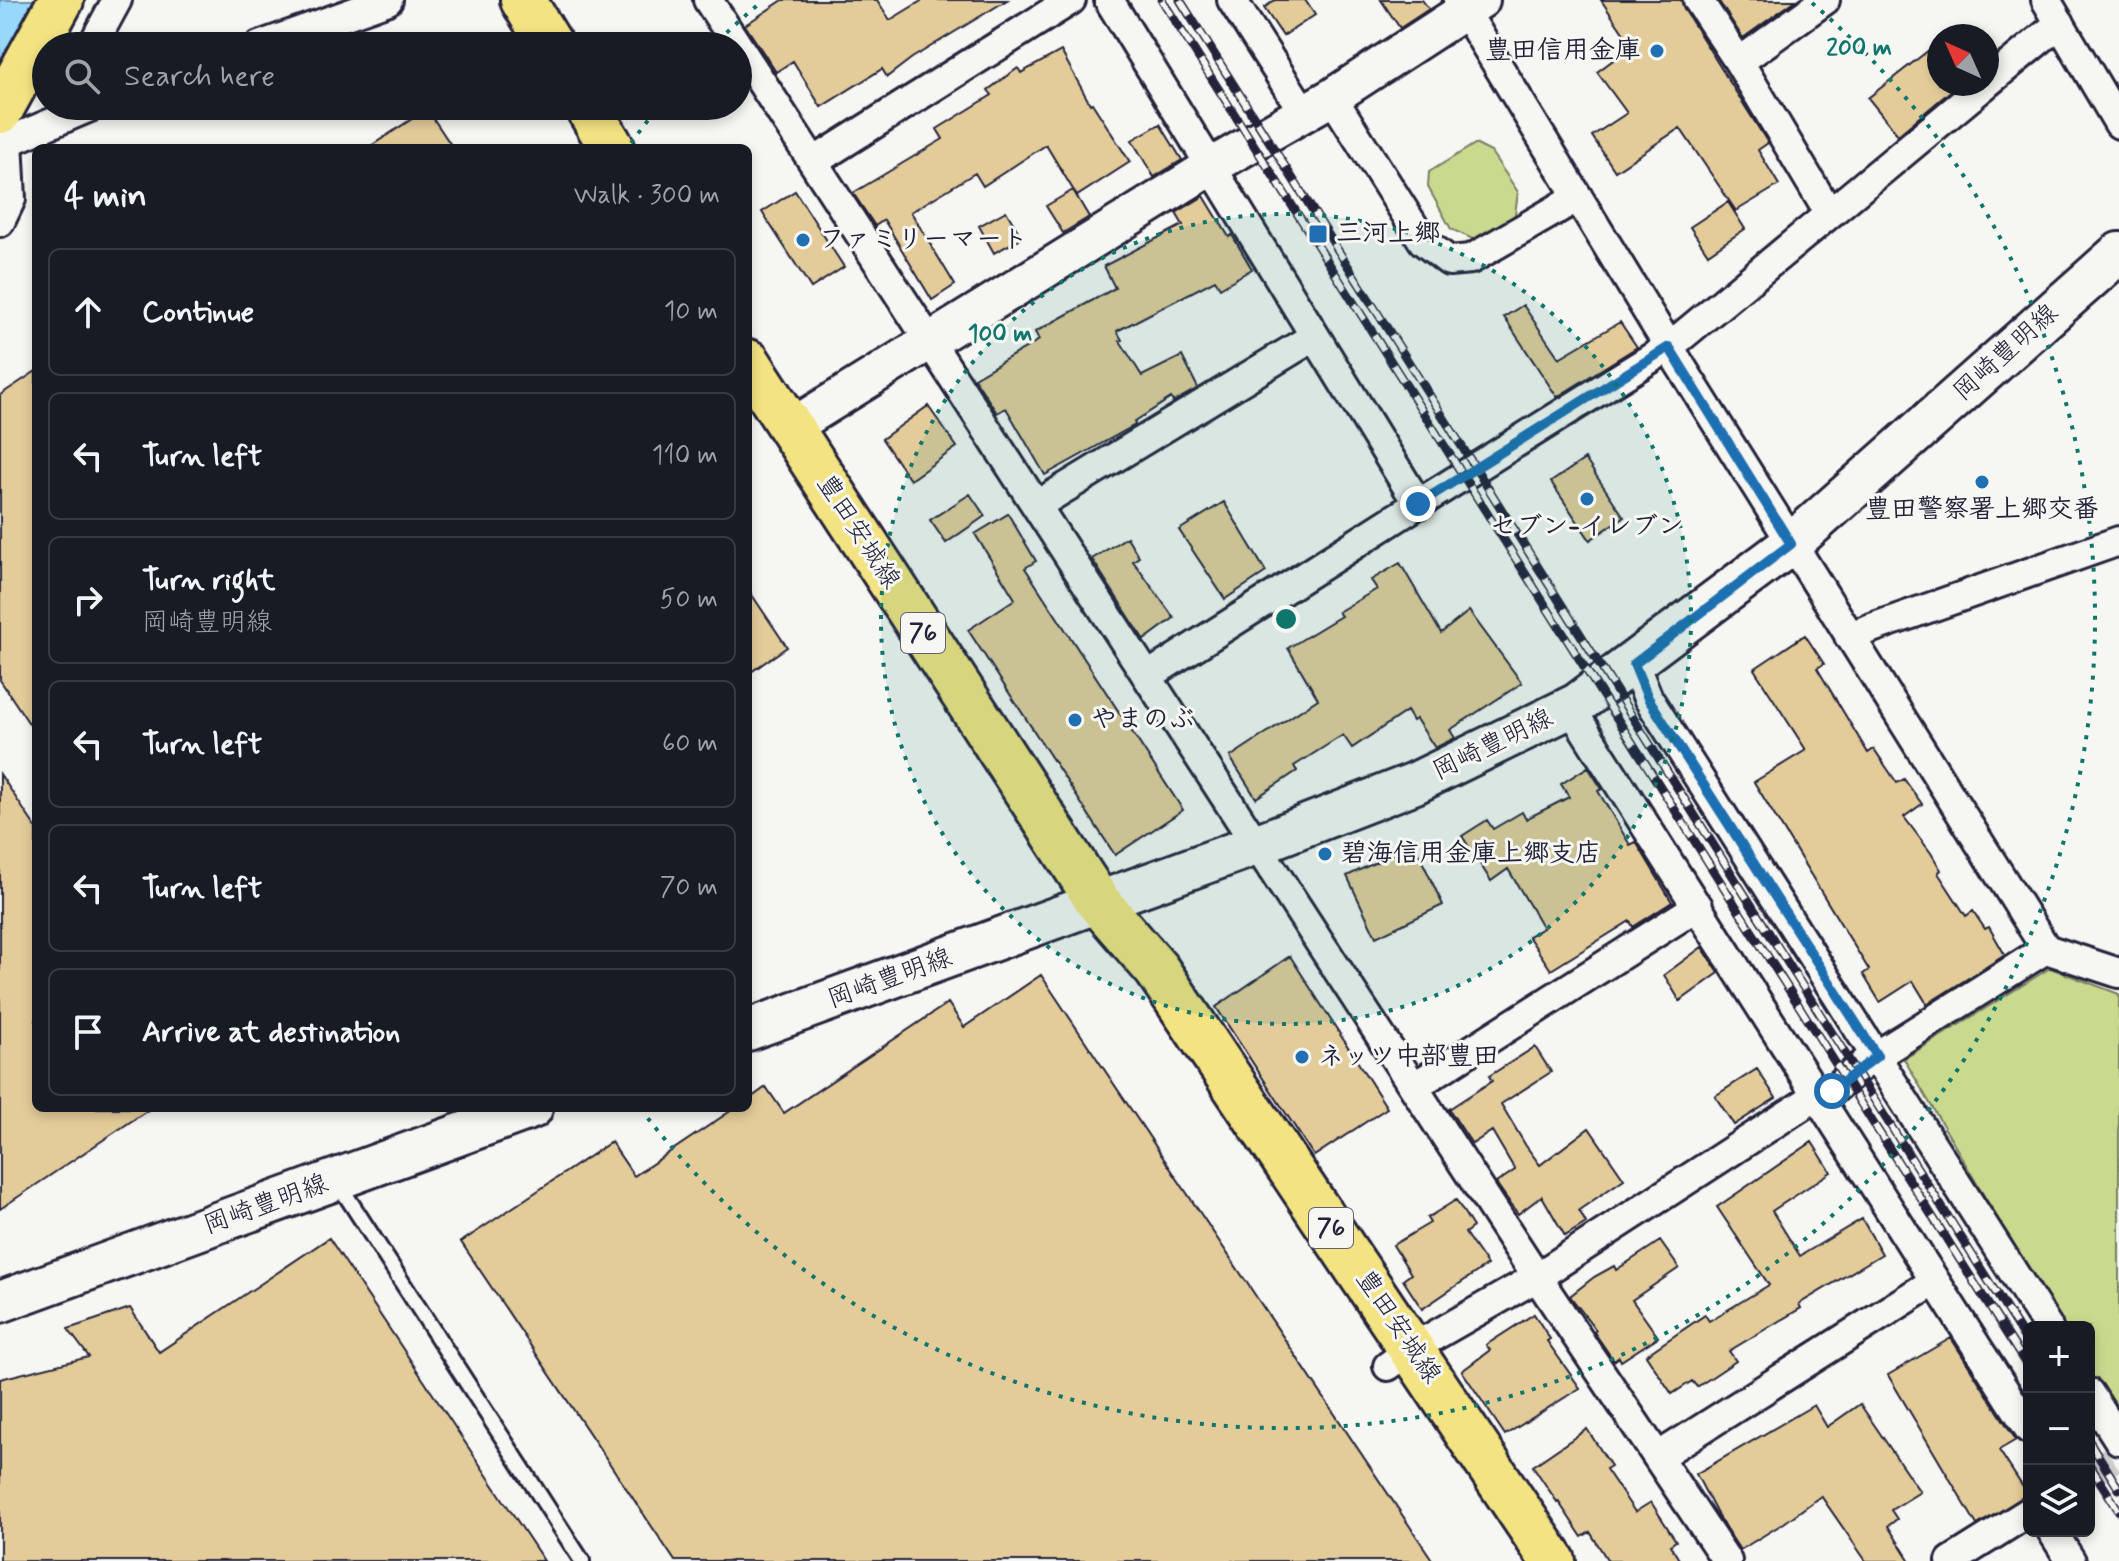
<!DOCTYPE html>
<meta charset="utf-8">
<style>
:root{--surface:#171b24;--page:#242831;--text:#f1f3f6;--muted:#9ea1a6;--line:#363941}
body{margin:0;font-family:Mynerve,"Klee One",sans-serif;background:var(--page);color:var(--text)}
.controls{position:absolute;right:24px;bottom:24px;display:grid;overflow:hidden;border-radius:12px;box-shadow:0 4px 12px #0003}
.controls button{width:72px;height:72px;display:grid;place-items:center;padding:0;border:0;border-bottom:2px solid var(--line);background:var(--surface);color:var(--text);font:40px sans-serif}
.compass{position:absolute;left:1927px;top:24px;width:72px;height:72px;border-radius:50%;background:var(--surface);box-shadow:0 4px 12px #0003;rotate:315deg}
.stop{position:absolute;width:24px;height:24px;margin:-18px;border:6px solid #1f6fb2;border-radius:50%;background:#fff}
.stop.end{background:#1f6fb2;border-color:#fff;box-shadow:0 2px 8px #0008}
.list{margin:0;padding:0;list-style:none}
h2{display:flex;justify-content:space-between;align-items:center;height:104px;margin:0;padding:0 32px;font-size:34px}
h2 small{font-size:26px;font-weight:400;color:var(--muted)}
.list li{display:grid;grid-template-columns:52px 1fr auto;gap:24px;align-items:center;box-sizing:border-box;height:128px;margin:0 16px 16px;padding:0 16px;border:2px solid var(--line);border-radius:12px}
.list b{display:block;font-size:30px;white-space:nowrap}
.list p{margin:0;font-size:26px;white-space:nowrap;color:var(--muted)}
.list em{font-size:26px;font-style:normal;color:var(--muted)}
.icon{flex:none;width:44px;height:44px;fill:none;stroke:currentColor;stroke-width:2;stroke-linecap:round;stroke-linejoin:round}
.map{position:relative;flex:none;width:2119px;height:1561px;overflow:hidden}
.search{position:absolute;background:var(--surface);box-shadow:0 4px 12px #0003;left:32px;top:32px;width:720px;height:88px;display:flex;align-items:center;gap:20px;box-sizing:border-box;padding:0 28px;border-radius:44px;color:var(--muted);font-size:30px}
.panel{position:absolute;background:var(--surface);box-shadow:0 4px 12px #0003;left:32px;top:144px;width:720px;height:968px;border-radius:12px}
.map>svg:first-child{display:block}
.green{fill:#c9da8f;stroke:#767e65;stroke-width:2}
.water{fill:#98d8fa;stroke:#698fae;stroke-width:2}
.building{fill:#e4cc9a;stroke:#22223b;stroke-width:2}
.lines{fill:none;stroke-linecap:round;stroke-linejoin:round}
.minor-tunnel{stroke:#cccccd;stroke-width:28;stroke-dasharray:28 14;stroke-linecap:butt}
.service-casing{stroke:#22223b;stroke-width:20}
.minor-casing{stroke:#22223b;stroke-width:34}
.tertiary-casing{stroke:#22223b;stroke-width:42}
.secondary-casing{stroke:#22223b;stroke-width:46}
.primary-casing{stroke:#22223b;stroke-width:50}
.motorway-casing{stroke:#22223b;stroke-width:50}
.service{stroke:#f6f6f2;stroke-width:14}
.minor{stroke:#f6f6f2;stroke-width:28}
.tertiary{stroke:#f6f6f2;stroke-width:36}
.secondary{stroke:#f6f6f2;stroke-width:40}
.primary{stroke:#f4e382;stroke-width:44}
.motorway{stroke:#f4e382;stroke-width:44}
.rail-casing{stroke:#22223b;stroke-width:9}
.rail{stroke:#f6f6f2;stroke-width:6;stroke-dasharray:18;stroke-linecap:butt}
.route{stroke:#1f6fb2;stroke-width:10}
.ring{fill:none;stroke:#0f766e;stroke-width:4;stroke-dasharray:4 8}
.poi-dot{fill:#1f6fb2;stroke:#f6f6f2;stroke-width:3}
.labels{text-anchor:middle;dominant-baseline:central;stroke-width:6;stroke-linejoin:round;paint-order:stroke}
.shield{fill:#f6f6f2;stroke:#626272;stroke-width:2}
.shield-label{font-size:24px;font-weight:bold;fill:#22223b}
.poi-label{font-size:26px;font-weight:bold;fill:#22223b;stroke:#f6f6f2;text-anchor:start}
.street-label{font-size:26px;fill:#22223b;stroke:#f6f6f2}
.centre{fill:#0f766e;stroke:#f6f6f2;stroke-width:4}
.ring-label{font-size:24px;text-anchor:middle;font-weight:bold;fill:#0f766e;stroke:#f6f6f2;stroke-width:6;stroke-linejoin:round;paint-order:stroke}
</style>
<div class="map">
<svg width="2119" height="1561" viewBox="0 0 2119 1561">
<rect width="100%" height="100%" fill="#f6f6f2"/>
<filter id="ink" filterUnits="userSpaceOnUse"><feTurbulence type="fractalNoise" baseFrequency=".0125" numOctaves="2"/><feDisplacementMap in="SourceGraphic" scale="16" xChannelSelector="R" yChannelSelector="G"/><feConvolveMatrix kernelMatrix="1 2 1 2 8 2 1 2 1" color-interpolation-filters="sRGB"/></filter>
<g filter="url(#ink)">
<path class="green" d="M1475,144L1491,152L1518,192L1514,222L1479,242L1451,229L1428,187L1429,172Z
M2050,968L2119,994V1420L2116,1421L2089,1375V1327H2061L1904,1059Z"/>
<path class="water" d="M0,0H39L0,71Z"/>
<path class="building" d="M783,0H877L890,20L923,0H1007L912,58L887,77L882,69L821,107L793,61L776,72L745,25Z
M1275,0H1305L1315,15L1283,36L1264,8Z
M1381,0H1422L1429,9L1400,28Z
M1601,0H1681L1684,9L1768,143L1758,150L1779,185L1736,211L1680,128L1615,171L1592,136L1627,113L1597,72L1632,46Z
M1718,0H1796L1743,38Z
M1939,42V84H1959L1898,135L1868,98Z
M1061,51L1090,104L1092,103L1130,162L1077,196L1046,145L983,186L975,173L911,212L955,285L932,300L884,220L875,226L853,193L943,139L937,129L992,95L988,90L1018,68L1021,73Z
M427,109L453,148H368Z
M1160,124L1182,160L1154,177L1132,140Z
M1073,190L1089,217L1063,233L1046,206Z
M795,191L844,267L811,288L762,212Z
M1204,196L1229,237L1232,235L1252,269L1220,288L1215,280L1117,331L1122,340L1120,341L1142,376L1182,356L1198,388L1173,402L1171,398L1134,422L1135,425L1045,475L1006,408L997,413L974,378L1039,340L1035,332L1115,288L1104,266L1183,225L1176,213Z
M1728,202L1745,229L1708,254L1690,227Z
M1006,211L1022,238L994,253L979,226Z
M1523,305L1559,358L1620,322L1637,347L1557,397L1504,317Z
M36,371V734L0,680V395Z
M928,406L957,447L910,480L882,439Z
M1585,459L1624,517L1590,540L1551,482Z
M970,494L985,516L946,543L930,520Z
M1224,502L1266,572L1225,599L1179,530Z
M1008,514L1036,561L1025,568L1183,810L1115,855L968,630L1015,599L975,534Z
M1127,537L1139,557L1133,561L1174,618L1144,640L1092,559Z
M1400,563L1441,633L1469,611L1522,683L1450,730L1455,738L1435,748L1416,719L1413,721L1407,711L1352,748L1343,735L1294,766L1297,771L1256,798L1230,757L1318,699L1288,648L1341,616L1338,612L1377,589L1371,580Z
M748,589L787,647L748,674Z
M1805,635L1824,664L1817,668L1868,753L1874,749L1897,783L1904,779L1922,804L1904,817L1931,853L1941,870L1938,873L1966,916L1973,911L1985,929L1989,927L2005,955L1927,1004L1913,981L1880,1002L1863,974L1869,970L1754,782L1806,750L1754,669Z
M1588,767L1602,789L1598,791L1630,845L1636,842L1672,902L1633,927L1630,921L1551,970L1528,936L1543,928L1508,869L1491,881L1462,836L1487,820L1493,829L1522,812L1526,819L1569,797L1561,784Z
M0,774L36,828V1108H151L0,1209Z
M1414,844L1443,905L1376,937L1347,876Z
M1702,947L1719,973L1680,1001L1664,975Z
M1290,956L1387,1108L1314,1156L1216,1007Z
M1041,975L1433,1561H675L461,1242L611,1142L634,1176L735,1108H748V1100L766,1087L784,1113L948,1003L964,1027Z
M1535,1047L1551,1072L1501,1104L1526,1146L1540,1165L1589,1128L1624,1179L1579,1210L1586,1223L1565,1236L1542,1196L1518,1214L1496,1183L1515,1170L1492,1131L1472,1144L1449,1109L1492,1081L1489,1076Z
M1757,1069L1776,1098L1734,1125L1715,1096Z
M1812,1142L1831,1172L1772,1211L1800,1256L1862,1219L1882,1254L1799,1304L1801,1308L1729,1351L1736,1361L1697,1387L1692,1381L1672,1394L1646,1355L1705,1315L1709,1321L1769,1285L1717,1207Z
M1456,1200L1473,1227L1465,1233L1487,1265L1422,1309L1403,1280L1411,1274L1393,1245L1430,1223L1427,1218Z
M329,1238L544,1561H0V1379L89,1357L68,1329L130,1308L159,1352Z
M1660,1241L1679,1268L1632,1300L1658,1337L1621,1361L1619,1357L1614,1361L1594,1332L1596,1330L1570,1296L1594,1277L1614,1266L1616,1270Z
M1534,1314L1550,1339L1547,1341L1580,1388L1505,1435L1462,1371L1490,1350L1486,1345Z
M1951,1338L2016,1440L1999,1450L2028,1495L1977,1525L1888,1375Z
M1860,1404L1920,1492L1891,1510L1897,1519L1888,1526L1910,1561H1866L1821,1496L1784,1523L1740,1550L1719,1518L1696,1474L1814,1405L1827,1427Z
M1587,1429L1611,1466L1606,1469L1635,1512L1651,1502L1676,1541L1670,1545L1680,1561H1608L1590,1532L1582,1537L1558,1501L1557,1502L1533,1466Z"/>
<g class="lines">
<path class="minor-tunnel" d="M2089,1474L2119,1455"/>
<defs>
<path id="service" d="M338,1183L582,1561"/>
<path id="minor" d="M708,0L1537,1277L1727,1561
M1109,0L1418,504L1148,676
M1232,0L1303,111
M1458,0L1669,347L2046,949L2119,973
M1698,0L1739,62L1829,213
M2046,0L2119,124
M92,46L117,0
M259,46L388,0
M1739,62L1825,0
M1987,83L2060,23
M1332,97L1423,241L1449,261L1471,259L1578,197
M0,145L92,106
M815,161L1071,0
M0,222L11,199L8,140
M1418,504L1669,347L1986,84
M1037,505L1315,336
M1849,636L2119,541
M1634,664L1648,698L2048,1327
M1570,707L2029,1429
M1415,1086L1698,906
M1388,1366L1413,1348L1537,1277L1818,1095L1832,1091L1865,1063L2046,949
M2089,1393L2119,1440
M1659,1456L1935,1281
M2052,1531L2071,1561
M1951,1561L2029,1512"/>
<path id="tertiary" d="M790,428L1212,166L1332,97L1481,0"/>
<path id="secondary" d="M748,1030L1258,844L1415,783L1577,704L1791,544L2119,253
M0,1302L532,1108"/>
<path id="primary" d="M523,0L551,46
M587,106L612,148
M748,362L1099,903L1157,970L1553,1561"/>
<path id="motorway" d="M0,111L61,0"/>
</defs>
<use href="#service" class="service-casing"/>
<use href="#minor" class="minor-casing"/>
<use href="#tertiary" class="tertiary-casing"/>
<use href="#secondary" class="secondary-casing"/>
<use href="#primary" class="primary-casing"/>
<use href="#motorway" class="motorway-casing"/>
<use href="#service" class="service"/>
<use href="#minor" class="minor"/>
<use href="#tertiary" class="tertiary"/>
<use href="#secondary" class="secondary"/>
<use href="#primary" class="primary"/>
<use href="#motorway" class="motorway"/>
<defs>
<path id="rail" d="M1162,0L2029,1369
M1180,0L2029,1345
M2089,1441L2119,1489
M2089,1464L2119,1511"/>
</defs>
<use href="#rail" class="rail-casing"/>
<use href="#rail" class="rail"/>
</g>
</g>
<g class="lines" filter="url(#ink)">
<path class="route" d="M1418,504L1669,347L1791,544L1634,664L1648,698L1877,1056L1832,1091"/>
</g>
<circle cx="1286" cy="619" r="405" fill="#0f766e" fill-opacity=".12"/>
<g class="ring">
<circle cx="1286" cy="619" r="405"/>
<path d="M631 143A810 810 0 0 1 657 109M718 41A810 810 0 0 1 760 3M1812 3A810 810 0 1 1 643 1112"/>
</g>
<g class="poi-dot">
<circle cx="1657" cy="51" r="8"/>
<rect x="1308" y="224" width="20" height="20" rx="4"/>
<circle cx="803" cy="240" r="8"/>
<circle cx="1982" cy="482" r="8"/>
<circle cx="1587" cy="499" r="8"/>
<circle cx="1075" cy="720" r="8"/>
<circle cx="1325" cy="854" r="8"/>
<circle cx="1302" cy="1057" r="8"/>
</g>
<g class="labels">
<g class="shield">
<rect x="901" y="613" width="44" height="40" rx="6"/>
<rect x="1309" y="1208" width="44" height="40" rx="6"/>
</g>
<g class="shield-label">
<text x="923" y="633">76</text>
<text x="1331" y="1228">76</text>
</g>
<g class="poi-label">
<text x="1641" y="51" text-anchor="end">豊田信用金庫</text>
<text x="1336" y="234">三河上郷</text>
<text x="819" y="240">ファミリーマート</text>
<text x="1982" y="510" text-anchor="middle">豊田警察署上郷交番</text>
<text x="1587" y="527" text-anchor="middle">セブン-イレブン</text>
<text x="1091" y="720">やまのぶ</text>
<text x="1341" y="854">碧海信用金庫上郷支店</text>
<text x="1318" y="1057">ネッツ中部豊田</text>
</g>
<g class="street-label">
<text transform="translate(2006 353) rotate(-42)">岡崎豊明線</text>
<text transform="translate(858 532) rotate(57)">豊田安城線</text>
<text transform="translate(1493 745) rotate(-26)">岡崎豊明線</text>
<text transform="translate(890 979) rotate(-20)">岡崎豊明線</text>
<text transform="translate(266 1205) rotate(-20)">岡崎豊明線</text>
<text transform="translate(1398 1327) rotate(56)">豊田安城線</text>
</g>
</g>
<circle cx="1286" cy="619" r="12" class="centre"/>
<g class="ring-label">
<text x="1859" y="55">200 m</text>
<text x="1000" y="341">100 m</text>
</g>
</svg>
<div class="controls">
<button>+</button>
<button>−</button>
<button><svg class="icon" aria-label="layers" viewBox="0 0 24 24"><path d="M12 4l9 5-9 5-9-5zM3 14l9 5 9-5"/></svg></button>
</div>
<svg class="compass" viewBox="-18 -18 36 36"><path d="M0-13l5 13h-10z" fill="#e53935"/><path d="M0 13l5-13h-10z" fill="#9ea1a6"/></svg>
<div class="stop" style="left:1832px;top:1091px"></div>
<div class="stop end" style="left:1418px;top:504px"></div>
<div class="search"><svg class="icon" aria-label="search" viewBox="0 0 24 24"><circle cx="10" cy="10" r="6"/><path d="M15 15l6 6"/></svg>Search here</div>
<section class="panel">
<h2>4 min<small>Walk · 300 m</small></h2>
<ul class="list">
<li><svg class="icon" aria-label="ahead" viewBox="0 0 24 24"><path d="M12 20V5M6 11l6-6 6 6"/></svg><div><b>Continue</b></div><em>10 m</em></li>
<li><svg class="icon" aria-label="left" viewBox="0 0 24 24"><path d="M17 20v-9H6M10 6l-5 5 5 5"/></svg><div><b>Turn left</b></div><em>110 m</em></li>
<li><svg class="icon" aria-label="right" viewBox="0 0 24 24"><path d="M7 20v-9h11M14 6l5 5-5 5"/></svg><div><b>Turn right</b><p>岡崎豊明線</p></div><em>50 m</em></li>
<li><svg class="icon" aria-label="left" viewBox="0 0 24 24"><path d="M17 20v-9H6M10 6l-5 5 5 5"/></svg><div><b>Turn left</b></div><em>60 m</em></li>
<li><svg class="icon" aria-label="left" viewBox="0 0 24 24"><path d="M17 20v-9H6M10 6l-5 5 5 5"/></svg><div><b>Turn left</b></div><em>70 m</em></li>
<li><svg class="icon" aria-label="arrive" viewBox="0 0 24 24"><path d="M6 21V4h12l-3 4 3 4H6"/></svg><div><b>Arrive at destination</b></div></li>
</ul>
</section>
</div>
